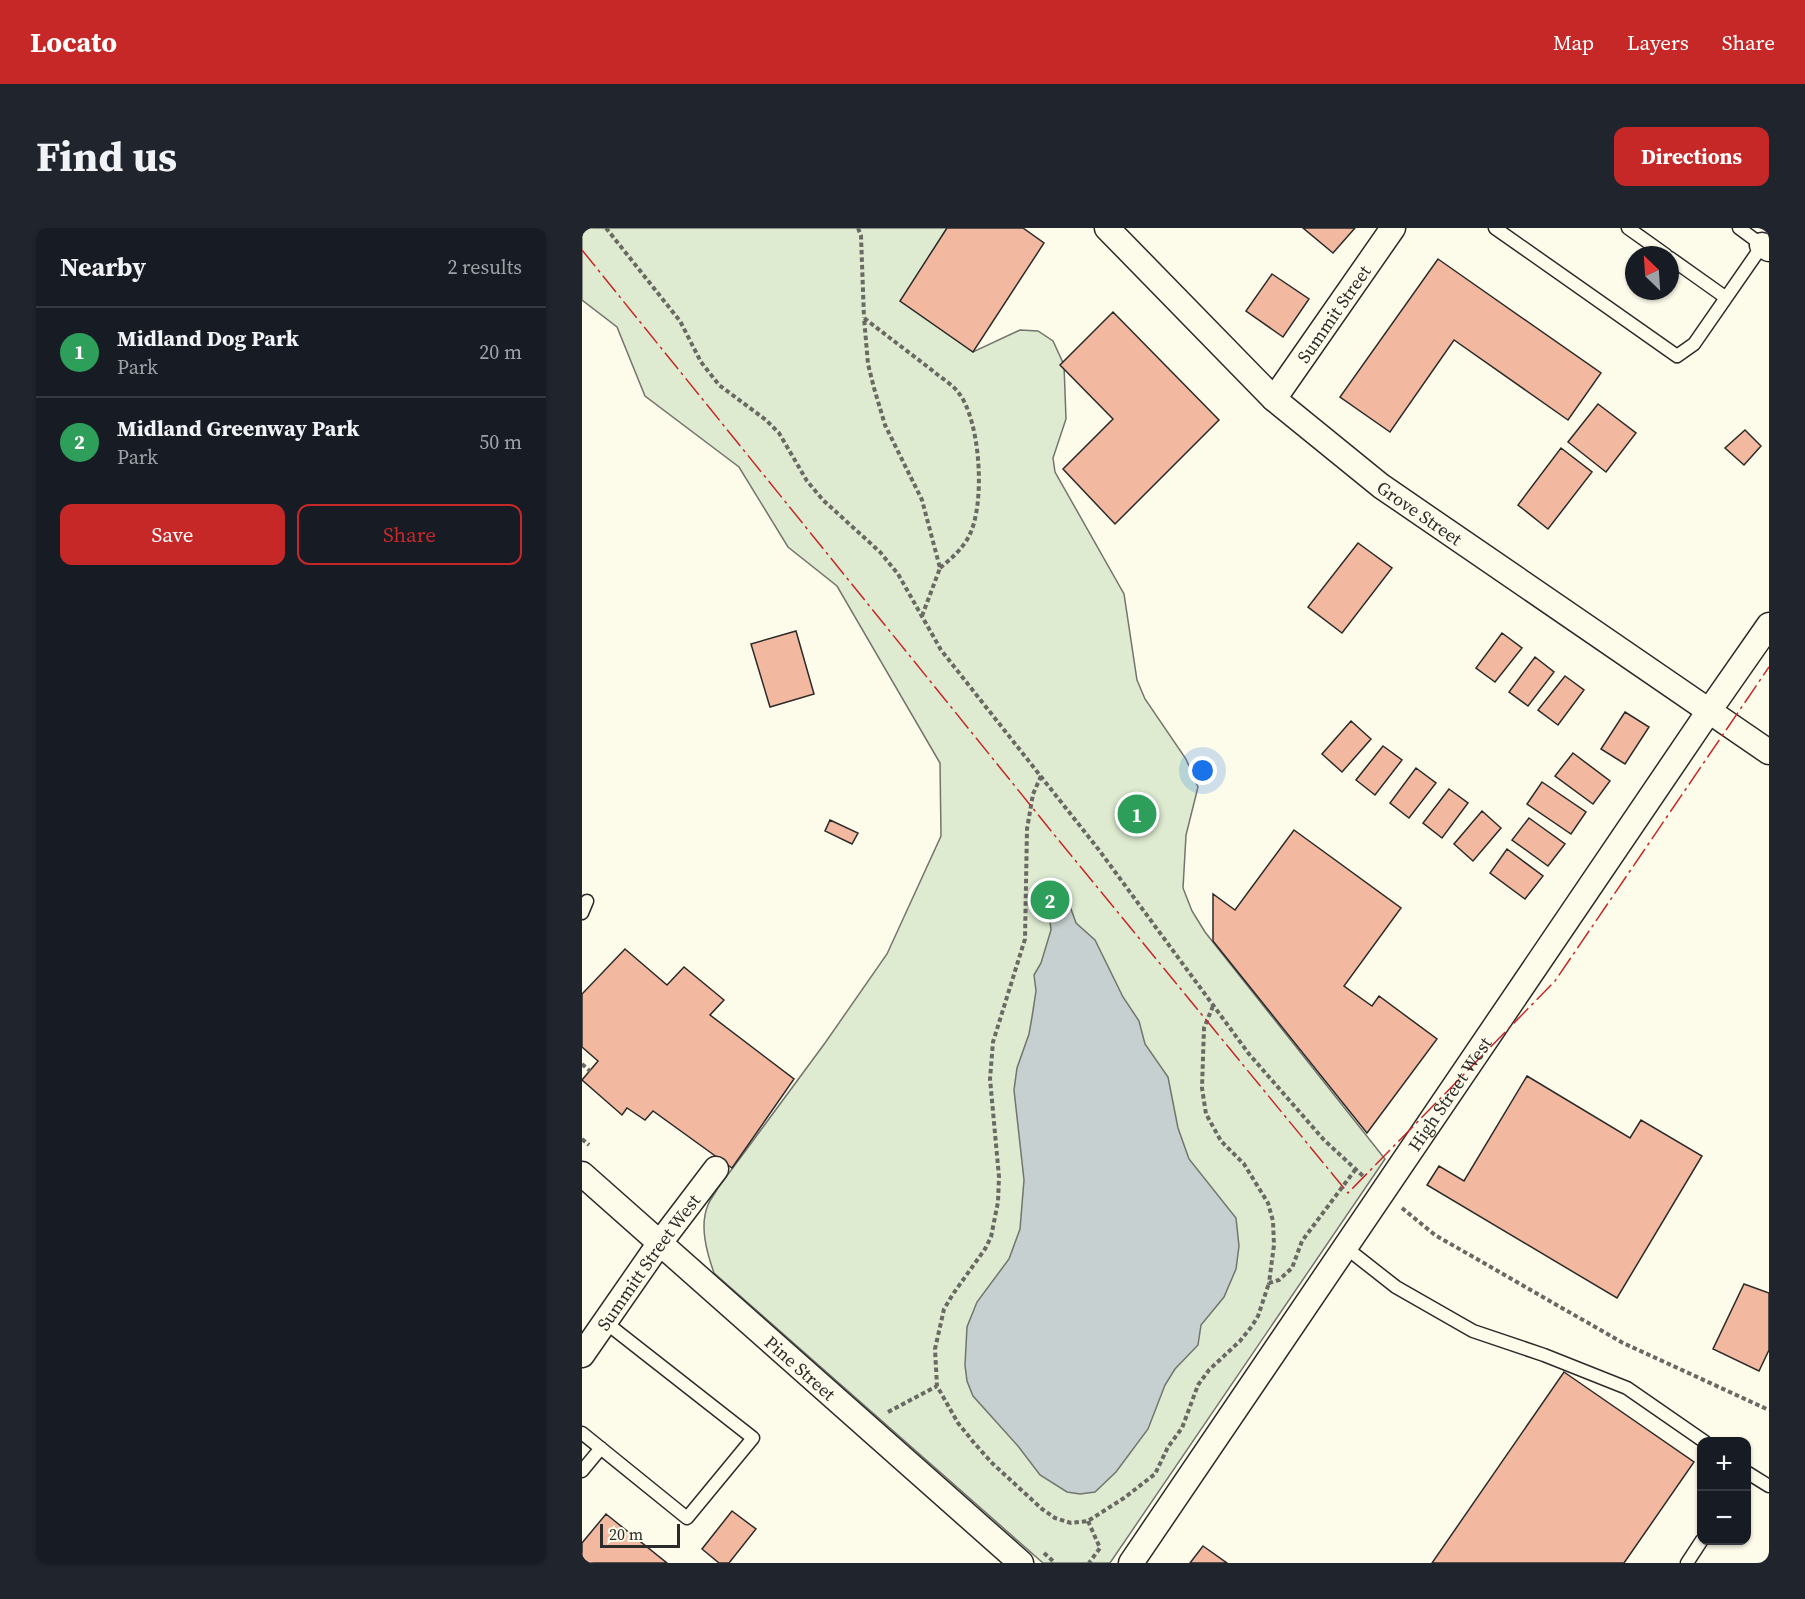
<!DOCTYPE html>
<meta charset="utf-8">
<style>
:root{--surface:#171b24;--page:#20242c;--text:#f1f3f6;--muted:#9ea1a6;--line:#363941;--accent:#c62828}
body{margin:0;font-family:"Source Serif 4",serif;background:var(--page);color:var(--text)}
.controls{position:absolute;right:18px;bottom:18px;display:grid;overflow:hidden;border-radius:12px;box-shadow:0 2px 4px #0004}
.controls button{width:54px;height:54px;display:grid;place-items:center;padding:0;border:0;border-bottom:2px solid var(--line);background:var(--surface);color:var(--text);font:30px sans-serif}
.compass{position:absolute;left:1043px;top:18px;width:54px;height:54px;border-radius:50%;background:var(--surface);box-shadow:0 2px 4px #0004;rotate:335deg}
.scale{position:absolute;left:18px;bottom:15px;width:80px;box-sizing:border-box;padding-left:6px;border:3px solid #2b2b2b;border-top:0;font-size:16px;line-height:21px;white-space:nowrap;color:#2b2b2b;-webkit-text-stroke:4px #fdfbea;paint-order:stroke}
.you{position:absolute;left:621px;top:543px;width:21px;height:21px;margin:-15px;border:4px solid #fff;border-radius:50%;background:#1a73e8;box-shadow:0 0 0 9px #1a73e833}
.badge{display:grid;place-items:center;width:39px;height:39px;border-radius:50%;background:var(--accent);color:#fff;font-size:20px;font-weight:700}
.pin{position:absolute;translate:-50% -50%;border:3px solid #fff;box-shadow:0 2px 6px #0006}
.list{margin:0;padding:0;list-style:none}
h2{display:flex;justify-content:space-between;align-items:center;height:78px;margin:0;padding:0 24px;font-size:26px}
h2 small{font-size:20px;font-weight:400;color:var(--muted)}
.list li{display:grid;grid-template-columns:39px 1fr auto;gap:18px;align-items:center;box-sizing:border-box;height:90px;padding:0 24px;border-top:2px solid var(--line)}
.list b{display:block;font-size:22px;white-space:nowrap}
.list p{margin:0;font-size:20px;white-space:nowrap;color:var(--muted)}
.list em{font-size:20px;font-style:normal;color:var(--muted)}
.actions{display:flex;gap:12px;padding:18px 24px}
.actions a{flex:1;padding:14px 0;border:2px solid var(--accent);border-radius:12px;text-align:center;font-size:21px;color:var(--accent)}
.actions .main{background:var(--accent);color:#fff}
.map{position:relative;flex:none;width:1187px;height:1335px;overflow:hidden;border-radius:12px}
header{display:flex;align-items:center;gap:36px;box-sizing:border-box;height:84px;padding:0 30px;background:var(--accent);color:#fff}
header strong{font-size:28px}
nav{display:flex;gap:33px;margin-inline-start:auto;font-size:21px}
.intro{display:flex;align-items:center;justify-content:space-between;box-sizing:border-box;height:144px;padding:0 36px}
h1{margin:0;font-size:42px}
.button{padding:15px 27px;border-radius:12px;background:var(--accent);color:#fff;font-size:21px;font-weight:700}
main{display:flex;gap:36px;padding:0 36px}
aside{flex:1;background:var(--surface);border-radius:12px;box-shadow:0 2px 4px #0004}
.map>svg:first-child{display:block}
.green{fill:#deebd1;stroke:#74746e;stroke-width:1.5}
.water{fill:#c7d0d0;stroke:#74746e;stroke-width:1.5}
.building{fill:#f2b8a0;stroke:#2b2b2b;stroke-width:1.5}
.lines{fill:none;stroke-linecap:round;stroke-linejoin:round}
.service-casing{stroke:#2b2b2b;stroke-width:15}
.minor-casing{stroke:#2b2b2b;stroke-width:27}
.path{stroke:#6a6964;stroke-width:4;stroke-dasharray:4.5 3;stroke-linecap:butt}
.service{stroke:#fdfbea;stroke-width:12}
.minor{stroke:#fdfbea;stroke-width:24}
.power{stroke:#c62828;stroke-width:1.5;stroke-dasharray:21 4.5 3 4.5;stroke-linecap:butt}
.labels{text-anchor:middle;dominant-baseline:central;stroke-width:4.5;stroke-linejoin:round;paint-order:stroke}
.street-label{font-size:18px;fill:#2b2b2b;stroke:#fdfbea}
</style>
<header>
<strong>Locato</strong>
<nav><a>Map</a><a>Layers</a><a>Share</a></nav>
</header>
<div class="intro"><h1>Find us</h1><a class="button">Directions</a></div>
<main>
<aside>
<h2>Nearby<small>2 results</small></h2>
<ul class="list">
<li><span class="badge" style="background:#2e9e5b">1</span><div><b>Midland Dog Park</b><p>Park</p></div><em>20 m</em></li>
<li><span class="badge" style="background:#2e9e5b">2</span><div><b>Midland Greenway Park</b><p>Park</p></div><em>50 m</em></li>
</ul>
<div class="actions"><a class="main">Save</a><a>Share</a></div>
</aside>
<div class="map">
<svg width="1187" height="1335" viewBox="0 0 1187 1335">
<rect width="100%" height="100%" fill="#fdfbea"/>
<path class="green" d="M0,0H365L319,73L391,124L438,102L456,103L471,113L482,137L484,191L471,230L473,244L542,366L555,452L563,471L604,531L616,559L604,607L601,660L610,683L623,704L803,931L528,1335H461L132,1045C125,1025 117,998 126,977C128,971 133,966 136,960L243,815L305,726L359,608L358,535L255,358L206,319L157,239L63,168L35,99L0,72Z"/>
<path class="water" d="M471,654L478,663L484,667L494,695L513,712L541,769L557,793L563,816L586,849L596,900L607,931L654,990L657,1018L654,1041L642,1069L619,1097L616,1117L593,1141L583,1157L566,1201L534,1244L513,1264L498,1266L485,1264L458,1247L436,1218L391,1168L385,1153L383,1137L385,1099L395,1074L427,1031L438,1001L442,952L432,862L435,840L447,806L450,789L454,763L452,747L459,735L469,702L464,659Z"/>
<path class="building" d="M365,0H441L462,15L391,124L318,73Z
M721,0H773L751,25Z
M856,31L1019,145L986,192L872,112L808,204L758,169Z
M690,46L727,71L701,109L664,83Z
M531,84L637,192L533,296L481,241L531,191L478,137Z
M1016,176L1054,205L1024,244L986,214Z
M1163,202L1179,218L1162,237L1143,220Z
M979,220L1010,244L966,301L936,277Z
M776,315L810,340L760,405L726,379Z
M214,403L232,466L188,479L169,416Z
M920,405L940,420L913,454L894,440Z
M953,429L972,444L946,478L927,464Z
M983,448L1002,462L976,497L956,482Z
M1043,484L1067,499L1043,536L1019,521Z
M769,493L789,511L760,544L740,526Z
M801,518L820,532L793,567L774,552Z
M991,525L1028,553L1011,576L973,548Z
M834,540L854,555L827,590L808,575Z
M960,554L1004,584L989,606L945,576Z
M867,561L886,575L860,610L841,595Z
M900,583L919,600L891,633L872,616Z
M947,590L983,616L966,638L930,612Z
M248,592L276,605L270,616L243,603Z
M712,602L819,680L762,758L790,778L797,768L855,811L785,905L631,713V666L653,682Z
M925,621L961,648L943,671L908,645Z
M43,721L85,757L102,739L142,772L128,787L212,851L150,940L71,883L63,892L45,880L40,887L0,852L16,833L0,819V766Z
M945,848L1048,910L1059,892L1120,928L1035,1070L845,957L857,938L882,953Z
M1162,1056L1187,1065V1122L1177,1143L1131,1121Z
M982,1144L1112,1234L1042,1335H850Z
M150,1283L174,1301L147,1335H137L120,1321Z
M24,1286L85,1335H0V1315Z
M621,1318L645,1335H608Z"/>
<g class="lines">
<defs>
<path id="service" d="M913,0L1095,128L1112,116L1182,15
M1046,0L1084,27
M1157,0L1180,17
M1088,30L1143,69
M0,685L5,673
M763,1019L814,1059L891,1103L962,1127L1045,1160L1123,1214
M0,1205L105,1290L171,1210L23,1094
M0,1243L19,1220
M1164,1247L1166,1245L1187,1258
M1105,1335L1120,1312"/>
<g id="minor">
<path id="s1" d="M525,0L692,171L799,258L1187,524"/>
<path d="M1180,17L1187,21"/>
<path id="s2" d="M692,171L811,0"/>
<path id="s3" d="M0,946L439,1335"/>
<path id="s4" d="M0,1127L77,1016L134,941"/>
<path id="s5" d="M549,1335L1127,483L1187,397"/>
</g>
</defs>
<use href="#service" class="service-casing"/>
<use href="#minor" class="minor-casing"/>
<path class="path" d="M24,0L98,93L119,134L137,157L184,192L197,205L225,253L241,272L298,324L316,346L359,422L517,622L667,826L742,912L781,948
M276,0L279,8L282,90
M340,388L358,340L340,272L303,197L292,160L286,136L282,90C305,108 328,125 351,143C359,150 370,156 376,164C399,192 404,279 386,310C379,322 369,331 358,340
M459,548L451,566L445,601L443,711L411,814L408,851L417,949L416,974L409,1009L403,1021L371,1066L362,1081L353,1121L355,1158L376,1195L393,1216L410,1235L460,1281L473,1290L489,1295L506,1293L542,1270L573,1246L586,1219L600,1200L616,1157L627,1142L658,1113L670,1098L676,1088L687,1055
M631,778L622,800L620,860L624,886L639,913L662,936L686,975L691,993L692,1017L687,1055L697,1052L710,1040L720,1013L773,942
M0,836L8,843
M0,911L7,917
M820,980L853,1007L1041,1115L1187,1182
M306,1184L355,1158
M506,1293L518,1320L507,1335
M462,1325L473,1335"/>
<use href="#service" class="service"/>
<use href="#minor" class="minor"/>
<path class="power" d="M0,22L470,604L766,965L973,753L1187,439"/>
</g>
<g class="labels">
<g class="street-label">
<text stroke="none"><textPath href="#s2" startOffset="104">Summit Street</textPath></text>
<text stroke="none"><textPath href="#s1" startOffset="424">Grove Street</textPath></text>
<text stroke="none"><textPath href="#s5" startOffset="567">High Street West</textPath></text>
<text stroke="none"><textPath href="#s4" startOffset="114">Summitt Street West</textPath></text>
<text stroke="none"><textPath href="#s3" startOffset="292">Pine Street</textPath></text>
</g>
</g>
</svg>
<div class="controls">
<button>+</button>
<button>−</button>
</div>
<svg class="compass" viewBox="-18 -18 36 36"><path d="M0-13l5 13h-10z" fill="#e53935"/><path d="M0 13l5-13h-10z" fill="#9ea1a6"/></svg>
<div class="scale">20 m</div>
<div class="you"></div>
<div class="pin badge" style="left:555px;top:586px;background:#2e9e5b">1</div>
<div class="pin badge" style="left:468px;top:672px;background:#2e9e5b">2</div>
</div>
</main>
